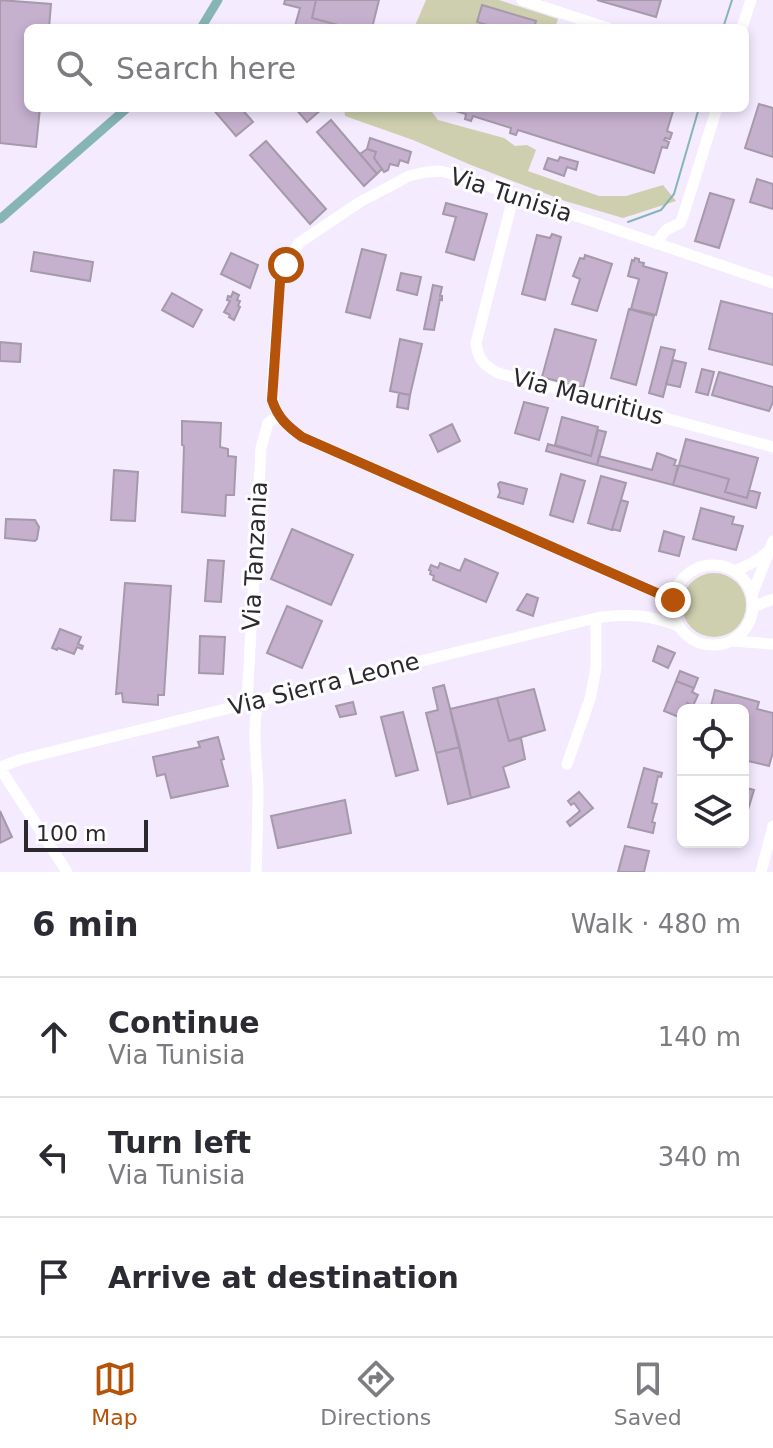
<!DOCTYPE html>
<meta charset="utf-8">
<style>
:root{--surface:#fff;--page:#f2f2f3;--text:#2b2b33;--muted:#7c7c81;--line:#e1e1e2;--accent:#b45309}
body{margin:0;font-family:"DejaVu Sans",sans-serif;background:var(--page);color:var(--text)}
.controls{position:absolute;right:24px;bottom:24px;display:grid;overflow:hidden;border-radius:12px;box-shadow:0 4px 12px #0003}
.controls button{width:72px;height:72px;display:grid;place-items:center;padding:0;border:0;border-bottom:2px solid var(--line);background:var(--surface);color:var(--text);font:40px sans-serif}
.scale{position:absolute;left:24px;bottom:20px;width:124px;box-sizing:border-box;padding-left:8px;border:4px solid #2c282f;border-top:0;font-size:22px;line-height:28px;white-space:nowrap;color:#2c282f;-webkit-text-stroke:6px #fdfdfd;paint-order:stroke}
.stop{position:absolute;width:24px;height:24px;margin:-18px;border:6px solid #b45309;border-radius:50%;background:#fff}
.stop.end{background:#b45309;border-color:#fff;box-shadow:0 2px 8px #0008}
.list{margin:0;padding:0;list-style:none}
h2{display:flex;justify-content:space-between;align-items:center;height:104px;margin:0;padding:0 32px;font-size:34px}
h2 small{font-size:26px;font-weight:400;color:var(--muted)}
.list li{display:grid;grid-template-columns:52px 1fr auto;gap:24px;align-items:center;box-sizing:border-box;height:120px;padding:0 32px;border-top:2px solid var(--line)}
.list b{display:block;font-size:30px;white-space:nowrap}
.list p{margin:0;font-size:26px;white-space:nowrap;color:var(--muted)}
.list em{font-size:26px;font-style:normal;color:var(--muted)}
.icon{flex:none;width:44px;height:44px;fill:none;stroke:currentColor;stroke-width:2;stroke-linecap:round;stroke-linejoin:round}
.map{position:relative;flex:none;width:773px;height:872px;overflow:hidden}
.search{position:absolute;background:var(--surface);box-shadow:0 4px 12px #0003;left:24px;right:24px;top:24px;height:88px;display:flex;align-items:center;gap:20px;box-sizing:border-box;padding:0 28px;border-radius:12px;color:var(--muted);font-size:30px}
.sheet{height:464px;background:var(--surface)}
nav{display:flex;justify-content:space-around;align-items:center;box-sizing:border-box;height:112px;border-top:2px solid var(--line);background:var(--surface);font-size:22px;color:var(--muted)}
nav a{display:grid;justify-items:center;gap:4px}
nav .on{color:var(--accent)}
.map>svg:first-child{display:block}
.green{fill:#cdcfaf}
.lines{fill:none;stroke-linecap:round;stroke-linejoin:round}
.stream{stroke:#87b4b4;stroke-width:2}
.canal{stroke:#87b4b4;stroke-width:9}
.building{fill:#c5b0ce;stroke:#a599aa;stroke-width:2}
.minor{stroke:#fff;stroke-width:11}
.route{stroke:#b45309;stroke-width:10}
.labels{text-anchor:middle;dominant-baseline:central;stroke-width:6;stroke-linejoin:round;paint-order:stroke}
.street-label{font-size:24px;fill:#2c282f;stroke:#fdfdfd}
</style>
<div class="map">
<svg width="773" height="872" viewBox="0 0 773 872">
<rect width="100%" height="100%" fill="#f4ebff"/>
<path class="green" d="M426,0H499L558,19L555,28H414Z
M344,108H429L438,120L504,138L515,146L527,145L536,150L528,171L599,196H626L663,185L676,201L623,218L565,201L471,165L413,140L345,116Z
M682 605a32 32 0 1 1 64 0a32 32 0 1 1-64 0Z"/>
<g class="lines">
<path class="stream" d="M723,28L732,0
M628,222L661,210L674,194L699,108"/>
<path class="canal" d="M201,28L218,0
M0,219L127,108"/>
</g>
<path class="building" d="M0,0L51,4L49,28H28V108H40L36,147L0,143Z
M285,0H316L312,18L341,26L340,28H302L295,26L300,8L284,4Z
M316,0H379L372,28H349L312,18Z
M597,0H661L656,17Z
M482,5L536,21L534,28H498L477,22Z
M759,104L773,108V157L745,148Z
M212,108H241L253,122L236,136Z
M295,108H323L307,122Z
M445,108H674L667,131L672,133L670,139L665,138L664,140L669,142L667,148L662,147L654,173L518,130L516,135L510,133L511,128L473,116L471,121L465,119L466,114Z
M331,120L377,174L364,186L317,132Z
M370,138L411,152L408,163L400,160L398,166L390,164L388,170L384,172L374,158L376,152L367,149Z
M266,141L326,209L310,224L250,155Z
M367,149L376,152L374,158L382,169L377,174L360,154Z
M560,157L578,162L576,170L567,167L564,176L544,169L548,158L558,161Z
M757,179L773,184V209L750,202Z
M710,193L734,200L719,248L695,241Z
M446,203L487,214L474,260L446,252L456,217L443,214Z
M552,234L561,237L545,300L522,294L537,235L550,238Z
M362,249L386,255L370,318L346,312Z
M34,252L93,262L90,281L31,271Z
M231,253L258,265L250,288L221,274Z
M585,255L612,264L597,311L572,304L580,279L573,276L580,258L584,259Z
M635,258L639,259V262L644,263L643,266L667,273L656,315L631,309L639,279L628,276L632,260L634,261Z
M401,273L421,277L417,295L397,290Z
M433,285L442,287L440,296H442V300L440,299L434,330L424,329Z
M233,292L239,295L237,300L240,301L238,306L240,307L234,320L229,317L230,315L224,312L230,301L227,300L228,296L231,297Z
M172,293L202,310L193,327L162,310Z
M721,301L773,314V365L709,349Z
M629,309L654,316L636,385L611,378Z
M555,329L596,340L583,388L542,377Z
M400,339L422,344L410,395L390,391Z
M0,342L21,344L20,362L0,361Z
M661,347L675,350L663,397L649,393Z
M673,360L686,363L680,387L666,384Z
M702,369L714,372L708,395L696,392Z
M719,372L773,387V402L769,411L712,395Z
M399,393L410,395L408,409L397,407Z
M524,402L548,408L539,440L515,433Z
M562,417L598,427L591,456L555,445Z
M182,421L221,423L220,447L228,449V456L236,457L234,495H226L225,516L182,512L184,446L182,445Z
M452,424L460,441L438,452L430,435Z
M598,430L606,432L597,465L546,451L548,444L591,456Z
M686,439L758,458L747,498L725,492L729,479L679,465Z
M657,453L676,460L674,465L678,466L673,485L597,465L599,456L652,470Z
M679,465L729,479L725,492L747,498L749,490L760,493L756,508L673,485Z
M114,470L138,472L135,521L111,520Z
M561,474L585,481L573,522L550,515Z
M601,476L626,483L612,530L588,523Z
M500,482L527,489L523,504L498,497L500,492L498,484Z
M621,500L628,502L620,531L612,529Z
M701,508L734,517L732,524L743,526L736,550L693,539Z
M6,519L35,520L39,527L37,539L35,541L5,538Z
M292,529L353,555L331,605L271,579Z
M664,531L684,537L679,556L659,551Z
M465,559L498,573L486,602L433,580L434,576L430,574L431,571L429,570L431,565L438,568L440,563L460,571Z
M208,560L224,561L221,602L205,601Z
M125,583L171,586L164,695H158V705L123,702L122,693L116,694Z
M527,594L538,598L533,616L517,610Z
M287,606L322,621L302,668L267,653Z
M60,629L81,637L78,644L83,646L82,649L77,647L74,654L58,648L57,650L52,648Z
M200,636L225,637L223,674L199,673Z
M658,646L675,653L668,668L653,661Z
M680,671L698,678L694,688L676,681Z
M676,681L694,688L692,692L698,695L693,706L687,703L685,710H683L681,718L664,711Z
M444,685L460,747L436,753L426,713L438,710L433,688Z
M534,689L545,730L509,741L497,698Z
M715,690L759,702L757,709L773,713V752L769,766L744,760L746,753L743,752V710H710Z
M497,698L509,741L521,738L525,759L503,767L509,787L471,798L450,709Z
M353,702L356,714L340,717L336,706Z
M403,712L418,770L396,776L381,717Z
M218,737L224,759L221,760L228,786L171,798L165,774L157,776L153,757L200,747L198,742Z
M460,747L471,798L448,804L436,753Z
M644,768L662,773L661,777L658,776L652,803L657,804L652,822L655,823L653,833L628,827Z
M743,787L754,790L747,813L743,812Z
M579,792L593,808L570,826L567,822L580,811L574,803L571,805L568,801Z
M345,800L351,833L278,848L271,816Z
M0,811L12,837L0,843Z
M625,846L649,851L644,872H618Z"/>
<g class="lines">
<path class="minor" d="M522,0L608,28
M742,28L751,0
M514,194L476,343C478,360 484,365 498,373L773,447
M656,243L666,230L680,223L683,216L717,108
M673 605a40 40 0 1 1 80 0a40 40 0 1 1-80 0Z
M734,571C747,566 756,562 767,552
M752,595L773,541
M673,600L302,437C279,421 272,412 272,384L280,282L286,265L299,243L360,202L409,176L426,172L440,171L453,174L773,283
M753,607L773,599
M732,641L773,644
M247,702L261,448L268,423L277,416
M567,764L590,699L596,668V618
M0,767L22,759L596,618C628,613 649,615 679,626
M0,768L67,872
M256,872C257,844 258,817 258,789C257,758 251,729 259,699
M761,872L773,826"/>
</g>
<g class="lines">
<path class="route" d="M286,265L280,282L272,400C278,418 287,426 302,437L673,600"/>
</g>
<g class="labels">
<g class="street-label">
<text transform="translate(511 195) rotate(18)">Via Tunisia</text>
<text transform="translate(588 397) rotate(15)">Via Mauritius</text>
<text transform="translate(255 556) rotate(-87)">Via Tanzania</text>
<text transform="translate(324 684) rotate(-14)">Via Sierra Leone</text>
</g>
</g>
</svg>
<div class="controls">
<button><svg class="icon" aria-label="locate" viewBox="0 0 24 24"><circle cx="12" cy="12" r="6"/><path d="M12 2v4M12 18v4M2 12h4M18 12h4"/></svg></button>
<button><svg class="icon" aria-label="layers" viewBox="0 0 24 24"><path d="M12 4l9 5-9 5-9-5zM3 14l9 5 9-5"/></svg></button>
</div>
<div class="scale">100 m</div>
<div class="stop" style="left:286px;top:265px"></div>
<div class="stop end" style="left:673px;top:600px"></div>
<div class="search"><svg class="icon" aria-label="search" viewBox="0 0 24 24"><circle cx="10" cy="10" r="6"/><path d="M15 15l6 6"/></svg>Search here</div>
</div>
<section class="sheet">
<h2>6 min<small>Walk · 480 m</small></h2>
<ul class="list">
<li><svg class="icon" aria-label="ahead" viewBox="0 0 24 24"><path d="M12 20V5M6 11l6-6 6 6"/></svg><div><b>Continue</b><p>Via Tunisia</p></div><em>140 m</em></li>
<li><svg class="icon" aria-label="left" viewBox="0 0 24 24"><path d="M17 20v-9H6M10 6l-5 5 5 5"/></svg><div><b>Turn left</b><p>Via Tunisia</p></div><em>340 m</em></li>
<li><svg class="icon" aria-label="arrive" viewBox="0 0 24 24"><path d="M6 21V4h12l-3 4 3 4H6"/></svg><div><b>Arrive at destination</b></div></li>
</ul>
</section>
<nav>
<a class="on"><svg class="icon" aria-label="map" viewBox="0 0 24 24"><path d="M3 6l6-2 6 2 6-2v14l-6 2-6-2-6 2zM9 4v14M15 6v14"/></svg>Map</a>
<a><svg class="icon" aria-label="directions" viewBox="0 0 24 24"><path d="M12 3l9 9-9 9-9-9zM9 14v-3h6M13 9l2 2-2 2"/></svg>Directions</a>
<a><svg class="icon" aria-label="saved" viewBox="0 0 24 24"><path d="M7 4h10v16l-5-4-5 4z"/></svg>Saved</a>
</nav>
